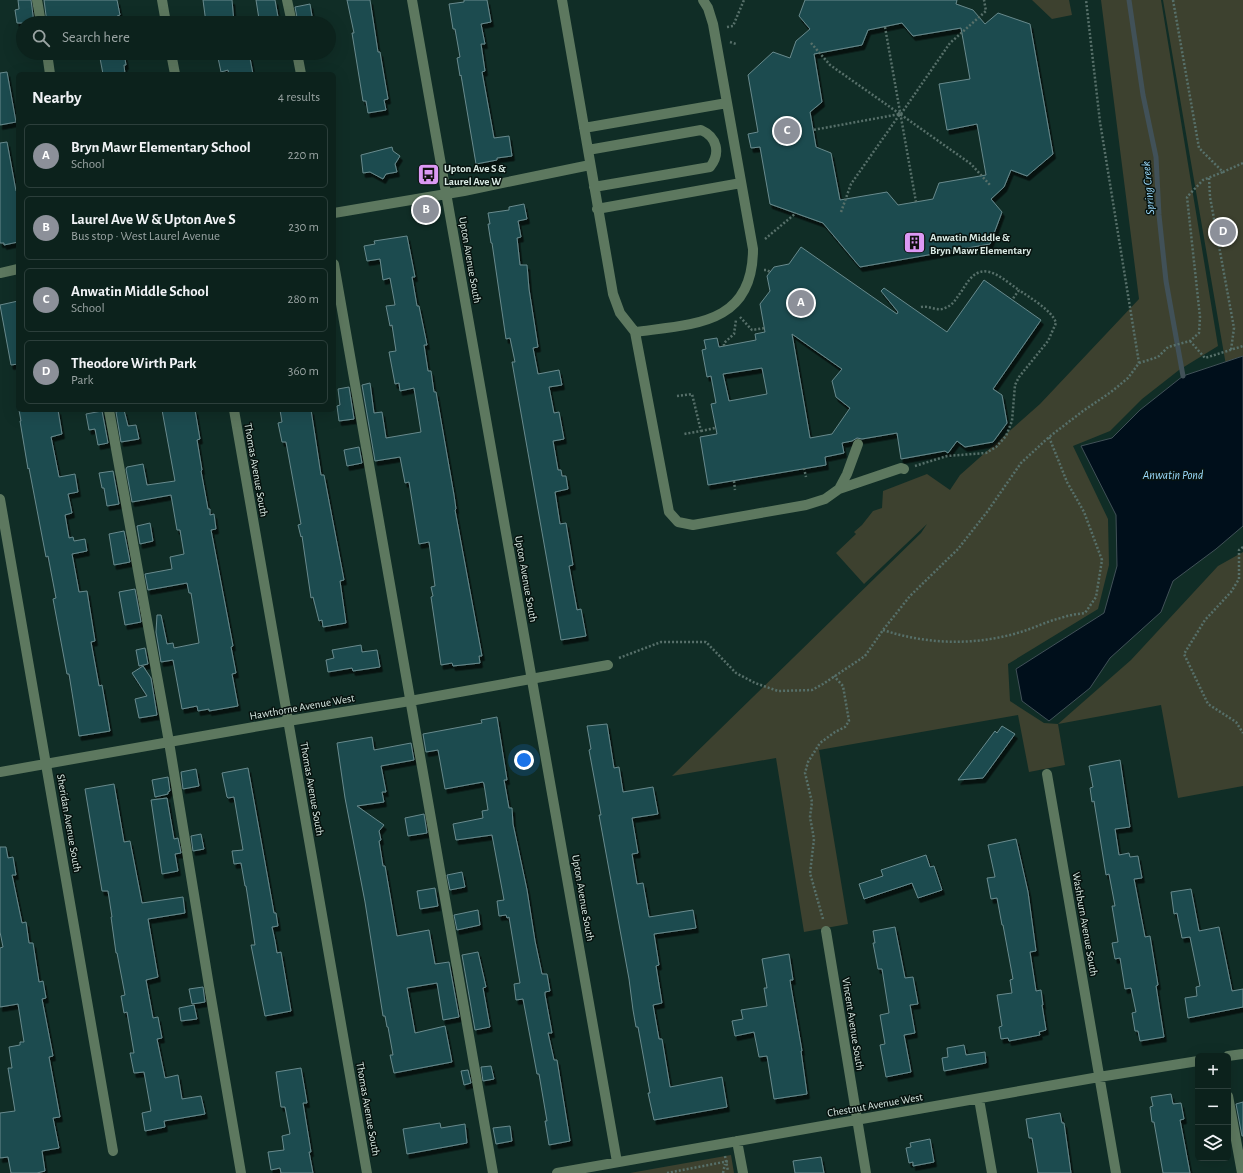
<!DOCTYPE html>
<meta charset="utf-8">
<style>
:root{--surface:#0c221c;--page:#1a2f29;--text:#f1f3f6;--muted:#9aa4a3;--line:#2c3f3b;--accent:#8c9099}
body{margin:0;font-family:"Alegreya Sans",sans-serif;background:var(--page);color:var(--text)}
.controls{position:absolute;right:12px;bottom:12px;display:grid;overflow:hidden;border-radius:6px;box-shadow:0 4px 16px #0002}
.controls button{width:36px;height:36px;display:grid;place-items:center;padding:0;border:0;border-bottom:1px solid var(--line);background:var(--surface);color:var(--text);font:20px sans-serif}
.you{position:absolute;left:524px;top:760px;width:14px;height:14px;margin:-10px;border:3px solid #fff;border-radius:50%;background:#1a73e8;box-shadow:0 0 0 6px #1a73e833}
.badge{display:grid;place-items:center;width:26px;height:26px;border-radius:50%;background:var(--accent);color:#fff;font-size:13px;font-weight:700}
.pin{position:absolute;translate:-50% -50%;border:2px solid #fff;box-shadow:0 1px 4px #0006}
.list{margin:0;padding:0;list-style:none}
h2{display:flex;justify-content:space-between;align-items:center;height:52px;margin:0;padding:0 16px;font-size:17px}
h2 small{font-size:13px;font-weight:400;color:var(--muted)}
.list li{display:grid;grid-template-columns:26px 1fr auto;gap:12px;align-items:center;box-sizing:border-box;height:64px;margin:0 8px 8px;padding:0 8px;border:1px solid var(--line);border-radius:6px}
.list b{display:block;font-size:15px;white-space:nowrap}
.list p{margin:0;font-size:13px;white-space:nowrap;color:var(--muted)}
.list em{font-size:13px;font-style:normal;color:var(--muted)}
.icon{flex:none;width:22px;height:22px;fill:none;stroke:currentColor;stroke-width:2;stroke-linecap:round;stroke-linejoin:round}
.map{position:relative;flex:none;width:1243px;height:1173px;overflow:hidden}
.search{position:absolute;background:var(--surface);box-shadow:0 4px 16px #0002;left:16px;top:16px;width:320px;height:44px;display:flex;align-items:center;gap:10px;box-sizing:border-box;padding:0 14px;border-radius:22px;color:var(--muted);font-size:15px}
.panel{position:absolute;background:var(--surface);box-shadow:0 4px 16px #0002;left:16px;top:72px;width:320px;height:340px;border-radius:6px}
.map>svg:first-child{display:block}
.green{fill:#3d412f}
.water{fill:#000f1b;stroke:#415158}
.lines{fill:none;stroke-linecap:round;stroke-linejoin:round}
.stream{stroke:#415158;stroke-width:5}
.building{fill:#1d4b4f;stroke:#688a8d;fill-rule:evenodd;filter:url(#shadow)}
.path{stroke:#57706a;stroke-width:2.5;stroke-dasharray:2 2;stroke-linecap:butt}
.minor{stroke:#5d785f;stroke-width:10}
.labels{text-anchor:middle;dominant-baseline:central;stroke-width:3;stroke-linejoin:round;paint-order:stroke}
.poi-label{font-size:11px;font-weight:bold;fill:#daebe5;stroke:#07130f;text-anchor:start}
.street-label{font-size:11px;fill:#daebe5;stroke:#07130f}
.water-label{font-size:12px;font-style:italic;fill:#9dddff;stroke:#07130f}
</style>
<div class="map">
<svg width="1243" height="1173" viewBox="0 0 1243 1173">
<defs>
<filter id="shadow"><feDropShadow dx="2.5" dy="4.5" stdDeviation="0" flood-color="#0009"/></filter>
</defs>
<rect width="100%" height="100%" fill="#102d26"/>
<path class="green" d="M1032,0H1069L1072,15L1052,19Z
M1101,0H1161L1218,346L1179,370L1142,399L1110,431L1073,446L1108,519L1109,565L1098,609L1008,664L1010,701L1044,723L1058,724L1131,660L1218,566L1243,552V786L1178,798L1161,705L1058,724L1065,765L1029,772L1018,715L819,750L848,924L804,932L776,758L672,776L921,533L927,524L864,584L836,553L856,534L854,532L862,525L873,511L882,508L883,491L927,474L950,490L960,475L1040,404L1139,299Z
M1163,0H1243V464Z
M731,1155L734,1173H630Z"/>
<path class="water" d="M1243,356V526L1216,549L1173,581L1161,612L1110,658L1090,688L1049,721L1022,701L1016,669L1104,613L1117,566L1116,515L1081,446L1112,438L1140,410L1183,376Z"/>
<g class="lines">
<path class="stream" d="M1129,0L1143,95L1156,157L1159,215L1166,281L1183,376"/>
</g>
<path class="building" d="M18,0H31L34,23H17L15,10L19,9Z
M44,0H117L120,15L117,16L118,23H47Z
M203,0H232L234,23H206Z
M256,0H275L278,17L259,19Z
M347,0H370L378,52H380L384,76L388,99L384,100L386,110L368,113L366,101H363L352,33H354Z
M464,0H487L491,22L481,24L485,44H481L485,71L482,72L494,138L509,136L512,156L497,158V160L476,164L461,75L460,76L457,58L460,57L455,29H453L449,4L464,2Z
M805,0H957L956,4L973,10L985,24L998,13L1030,24L1053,154L1027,176L1011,170L1004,187L991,199L1002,212L990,244L860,267L823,223L770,204L760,147L751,148L748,134L758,132L748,75L773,52L790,58L796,41L810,29L799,16ZM902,23L913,36L961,28L970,79L939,84L947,130L977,124L986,175L939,183L933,199L898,205L887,192L840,200L831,153L816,147L810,112L822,102L814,54L862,45L868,30Z
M310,4L313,22L298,23L295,7Z
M99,53H124L126,65H124L125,74H103Z
M217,53H249L253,74H229L228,70L221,72Z
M7,72L16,122L0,125V73Z
M7,142L16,191H18V242L4,245V243H0V143Z
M392,147L393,151L400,156L395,164L397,172L386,174L383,179L370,172L363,173L361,155Z
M524,204L527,219L518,221L521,237L517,238L520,265H527L529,289L538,347L533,348L538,374L559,370L562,385L549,387L554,413L559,412L564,439L553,441L558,470H561L562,476H566L568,489L555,492L560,524L566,523L573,565L569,566L577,610L581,609L586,636L561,640L512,362H515L510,338L506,339L492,243H491L488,224H490L488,213L509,210V207Z
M407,236L415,277H412L417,306H419L427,345H424L428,371H431L434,392H436L454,495L456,509L455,510L482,656H479L480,663L453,666L452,663L441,665L431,597L433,596L431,587L435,586L429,542L419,544L409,482L405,483L400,457L375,461L362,385L370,383L374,413L382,412L386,438L421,432L414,388L400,391L399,383L395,384L389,352L396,351L392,325L390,326L386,306L395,305L390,278L383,280L380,259L367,261L364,246L375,244L374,241Z
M801,247L897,314L898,312L881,291L884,288L947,332L984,280L1041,320L993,389L1002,395L1007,423L993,442L965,447L957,441L948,453L945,451L901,459L897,433L862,439L857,438L852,441L842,443L844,453L825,457L826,465L708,485L700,437L717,434L711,404L716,403L711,376L707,377L702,350L706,349L704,340L717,338L719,347L756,340L755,334L765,332L760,304L770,291L767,276L774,267L789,264ZM792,334L842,369L832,381L836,397L850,408L832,434L810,438ZM762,368L767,394L729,401L723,374Z
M18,301V364L11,365L0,305Z
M349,387L354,419L339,421L337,406L340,405L338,389Z
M19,410H58L62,434L51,437L59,477L75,474L78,492L68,494L72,513L65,515L69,538L73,537L74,541L85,539L87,551L72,554L79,592L87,591L95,641L91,642L99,686L102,685L110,731L79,736L69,674H67L53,599L56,598L48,556L46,557L29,468L28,469L20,421H21Z
M124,410L128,426L136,425L139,439L121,442L116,412Z
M162,410H195L200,439L197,440L202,470L201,471L208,509H210V515L214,514L216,529L211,530L233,646L231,647L236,673L232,674L238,706L209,711V709L198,711L197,706L182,709L173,660L161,662L156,632L157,615H161L167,644L173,643L174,648L199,643L191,593H189L187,583L148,590L145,574L172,569L170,557L184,554L180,530H177L171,495L132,502L126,469L127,467L143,464L147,485L175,481Z
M280,410H311L321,475H324L344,580L340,581L346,623L323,627L322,620L319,621L313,597L311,598L302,536L301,537L298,525L301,524L286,442H282L278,423L282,422Z
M102,411L108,443L98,445L95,429L89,430L86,414Z
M359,447L362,463L347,466L344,450Z
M113,471L119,504L107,506L104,488H102L99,473Z
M150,523L153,541L140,544L137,526Z
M124,531L130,562L114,565L109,534Z
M135,589L141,622L125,625L119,592Z
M361,645L362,652L377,650L380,667L353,671L352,668L328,672L326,660L334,658L332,650Z
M145,648L148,664L139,666L136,650Z
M143,666L151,678L157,715L139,718L135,699L147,696L132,673Z
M497,717L507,780H504L509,808H512L513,824L527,890L535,941L542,974H547L550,991L545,992V995L552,1033H548L554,1060H557L570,1141L549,1145L545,1121H547L539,1074H537L523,999L516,1000L514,984L520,983L509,917L507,918L506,915L499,916L497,901L504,900L492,835L456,840L453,824L483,818L482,811L488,810L484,784L483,782L445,789L438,750L426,752L423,734L482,723L481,720Z
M607,724L614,768L619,767L623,792L653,787L658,814L632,818L638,853L632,854L637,884L643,883L649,917L693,910L696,928L654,934L659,965L656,966L662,1003L653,1005L659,1039H662L670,1087L722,1077L727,1107L654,1120L648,1093H650L638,1027H636L633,1010L629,979L599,815H601L589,750L591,749L587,726Z
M1002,726L1015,734L983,778L958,780L995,731L997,733Z
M372,737L374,750L411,743L414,760L381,766L386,792H382L384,802L357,806L384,825L379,831L381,840L379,841L383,866H385L397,936L429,930L435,964L449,962L459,1017L443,1020L437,983L407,988L415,1033L445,1026L452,1062L394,1073L390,1055H393L388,1027H387L385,1016H383L365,902L345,798L337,743Z
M1120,760L1130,827L1115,829L1119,855L1129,853L1130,857L1138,856L1142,878L1134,879L1145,937L1150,936L1158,985L1156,986L1164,1037L1140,1041L1138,1031H1135L1132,1013L1136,1012L1131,988L1125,989L1120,958L1115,959L1112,943L1118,942L1112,906H1115L1109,874L1106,875L1094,801L1092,802L1090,788L1093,787L1089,766Z
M248,768L274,913H276L278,926L272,927L275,941L277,953L281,952L291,1011L265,1016L251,945H255L246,886H245L241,863L234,864L232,851L243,850L234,797L228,798L227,797L222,773Z
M196,769L199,786L183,789L181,772Z
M168,777L170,791L168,792V794L155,797L152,780Z
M114,784L124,842L130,841L142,903L183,897L185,913L148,919L158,977L146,980L153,1018L158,1017L162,1038L157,1039L165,1078L178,1075L182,1099L201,1096L205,1114L164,1121L165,1127L145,1131L142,1113L151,1111L144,1072L134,1073L130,1053H134L127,1012L124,1013L121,996L125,995L117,953H116L111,917H112L108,891H102L85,789Z
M167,798L174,839L178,838L181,853L175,854L178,871L162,874L151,800Z
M424,814L427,833L408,836L405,818Z
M201,834L204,849L193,851L191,836Z
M1016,839L1028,892L1036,951L1030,952L1036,991L1041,990L1043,1005H1042L1046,1030L1039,1032L1040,1035L1009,1041L1008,1038L1001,1039L999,1027L1002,1026L997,995L1012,993L1010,980L1013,979L1003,925H1002L997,898L991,899L987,878L995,877L988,845Z
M0,847H6L8,858L13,857L16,875H12L22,923L26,922L29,943H33L39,982L43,981L46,998L42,999L53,1056L49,1057L60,1117L53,1118L59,1148L42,1151L45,1171L37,1173H11L8,1157L0,1158V1113L15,1111L8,1068H12L9,1047L20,1045V1042H24L18,1004L0,1007V948L3,947L0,932Z
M926,855L930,867L934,866L942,890L918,898L912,883L864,899L859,884L883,876L881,870Z
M462,872L465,887L450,890L447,875Z
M435,888L438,906L420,909L417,891Z
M1191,889L1199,931L1219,927L1232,991L1243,989V1007L1188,1018L1185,998L1197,996L1196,987L1200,986L1190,937L1182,938L1177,913L1174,914L1171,892Z
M478,910L480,925L457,930L454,915Z
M895,927L905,978L913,977L918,1004L910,1005L915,1033L904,1035L911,1072L886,1077L880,1045L885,1044L880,1015L889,1013L882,969H878L873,943H875L873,931Z
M478,952L486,987L483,988L490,1027L475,1030L462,955Z
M789,954L793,980H790L791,987L802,1051H801L807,1094L774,1099L767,1056L759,1057L754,1032L735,1036L732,1021L743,1019L741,1010L767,1006L764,988H767L762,959Z
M203,987L205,1002L192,1004L189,989Z
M194,1005L197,1019L181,1021L179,1008Z
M964,1045L966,1055L985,1052L986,1063L944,1071L942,1058L948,1057L947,1048Z
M491,1066L494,1079L483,1081L481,1067Z
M301,1068L307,1103H303L311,1152H309L313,1173H281L280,1168L271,1170L268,1152L284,1150L282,1136L290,1134L285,1107H281L276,1072Z
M468,1070L471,1083L464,1085L461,1071Z
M1171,1094L1173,1104L1181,1103L1184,1119L1180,1120L1190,1173H1163L1154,1122H1152L1150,1107L1153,1106L1151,1097Z
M1243,1102V1136H1242L1236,1104Z
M1060,1113L1062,1123H1064L1071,1173H1038L1032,1138H1029L1026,1119Z
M440,1123L441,1128L465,1124L467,1143L407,1154L403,1129Z
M510,1126L512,1141L496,1144L493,1128Z
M930,1139L934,1162L913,1166V1162L909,1163L906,1148L911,1147L910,1143Z
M821,1157L824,1173H795L793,1161Z"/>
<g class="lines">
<path class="path" d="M1173,0L1199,148L1223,172L1243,163
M727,27L733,26L744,0
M885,27L916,202
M730,42L736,44
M811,43L830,65L900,114L813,130
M901,114L950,43L986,11L984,0
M1209,178L1210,197L1234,328L1231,350
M841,212L851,184L900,114L971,164L990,185
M765,239L796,213
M764,270H767L770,272
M921,307C929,305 937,312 945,308C951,306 955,301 958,296C963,290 966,283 971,278C986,261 1005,281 1019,290L1012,300
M740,317L752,330L765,328
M1190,341L1205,358L1243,346
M724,346V343L734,334L736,320
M1139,363L1158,357L1168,347L1190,341L1199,333L1200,317L1187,197L1203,180L1223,172
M677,396L692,394L701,431L684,434
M701,431L715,428
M915,466L947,456L986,453L996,447L1006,436L1012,421L1015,385L1019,377L1048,341L1056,323C1052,310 1030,298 1019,290
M804,468L806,477
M734,481L735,490
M1243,547L1239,550V579L1231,592L1205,620L1184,654L1208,704L1236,722L1243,733
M883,630C929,645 977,646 1024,631C1036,627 1048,621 1061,618C1069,615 1077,614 1085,613L1096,597L1102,560L1084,512L1067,482L1049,437
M619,658L661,642H706L736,673L755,683L778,691L812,690L823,684L865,656L883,630L910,596L958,549L987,512L1021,463L1049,437L1083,411L1111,392L1128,378L1139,363L1100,122L1086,0
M823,919L810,873L814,839L810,817L812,802L805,773L808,762L820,743L835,732L845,727L849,721L843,686L834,676
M725,1156L728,1171
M667,1173L729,1161
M723,1173L725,1164"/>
<path class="minor" d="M37,0L41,23
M162,0L166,23
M287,0L292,23
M412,0L617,1162
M562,0L613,294L620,313L635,332C694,324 753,325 753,249L713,24L708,8L703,0
M47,53L50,74
M171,53L175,74
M297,53L301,74
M584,128L727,103
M588,150L701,130C717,137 721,153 710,167L594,187
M597,209L741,183
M334,213L464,191L590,165
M334,264L493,1173
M0,273L18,269
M635,332L669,512L678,522L693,525L806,505L825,499L839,489L847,474L858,444
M109,410L169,742L209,986L241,1173
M234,410L367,1173
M839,489L901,468L904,469
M0,499L113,1151
M0,772L288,721L410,701L608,665
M1047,774L1116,1173
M826,931L866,1173
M1228,1056L1243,1054
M1228,1096L1242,1173
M979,1099L992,1173
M737,1141L743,1173
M557,1173L1099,1077L1198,1061"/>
</g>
<defs>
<symbol id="bus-square" viewBox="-11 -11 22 22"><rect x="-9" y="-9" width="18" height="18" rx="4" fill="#dc99f4" stroke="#07130f"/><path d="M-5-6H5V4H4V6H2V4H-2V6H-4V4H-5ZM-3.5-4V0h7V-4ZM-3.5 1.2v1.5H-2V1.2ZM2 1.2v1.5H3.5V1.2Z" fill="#111"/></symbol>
<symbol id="building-square" viewBox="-11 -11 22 22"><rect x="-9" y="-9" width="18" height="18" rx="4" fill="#dc99f4" stroke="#07130f"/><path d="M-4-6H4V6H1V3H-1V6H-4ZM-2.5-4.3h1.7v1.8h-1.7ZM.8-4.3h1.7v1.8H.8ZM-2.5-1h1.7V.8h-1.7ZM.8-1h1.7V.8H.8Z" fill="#111"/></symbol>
</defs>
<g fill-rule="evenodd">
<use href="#bus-square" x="416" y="162" width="25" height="25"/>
<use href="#building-square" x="902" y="230" width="25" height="25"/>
</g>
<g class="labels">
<g class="poi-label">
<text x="444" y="168">Upton Ave S &amp;<tspan x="444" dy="13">Laurel Ave W</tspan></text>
<text x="930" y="237">Anwatin Middle &amp;<tspan x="930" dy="13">Bryn Mawr Elementary</tspan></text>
</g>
<g class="street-label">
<text transform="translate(470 260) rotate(80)">Upton Avenue South</text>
<text transform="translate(256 470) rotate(80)">Thomas Avenue South</text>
<text transform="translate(526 579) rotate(80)">Upton Avenue South</text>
<text transform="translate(302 707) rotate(-10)">Hawthorne Avenue West</text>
<text transform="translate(312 789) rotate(80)">Thomas Avenue South</text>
<text transform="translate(69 823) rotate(80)">Sheridan Avenue South</text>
<text transform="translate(583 898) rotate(80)">Upton Avenue South</text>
<text transform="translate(1085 924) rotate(80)">Washburn Avenue South</text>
<text transform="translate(853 1024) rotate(81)">Vincent Avenue South</text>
<text transform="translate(875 1105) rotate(-10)">Chestnut Avenue West</text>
<text transform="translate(368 1109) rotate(80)">Thomas Avenue South</text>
</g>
<g class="water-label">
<text transform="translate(1148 188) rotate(-95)">Spring Creek</text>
<text x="1173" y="475">Anwatin Pond</text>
</g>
</g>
</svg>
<div class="controls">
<button>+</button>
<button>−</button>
<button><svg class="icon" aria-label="layers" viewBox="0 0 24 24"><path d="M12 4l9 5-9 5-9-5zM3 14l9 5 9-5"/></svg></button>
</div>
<div class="you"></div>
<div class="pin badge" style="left:801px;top:303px">A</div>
<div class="pin badge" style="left:426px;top:210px">B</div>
<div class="pin badge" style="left:787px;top:131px">C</div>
<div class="pin badge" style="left:1223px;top:232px">D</div>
<div class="search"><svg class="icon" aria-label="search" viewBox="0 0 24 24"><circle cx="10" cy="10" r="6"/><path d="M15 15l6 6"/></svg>Search here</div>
<section class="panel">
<h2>Nearby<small>4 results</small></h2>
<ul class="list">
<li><span class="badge">A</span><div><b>Bryn Mawr Elementary School</b><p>School</p></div><em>220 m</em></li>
<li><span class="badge">B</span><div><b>Laurel Ave W &amp; Upton Ave S</b><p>Bus stop · West Laurel Avenue</p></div><em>230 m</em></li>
<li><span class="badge">C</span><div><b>Anwatin Middle School</b><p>School</p></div><em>280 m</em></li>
<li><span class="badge">D</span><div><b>Theodore Wirth Park</b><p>Park</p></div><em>360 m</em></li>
</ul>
</section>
</div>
